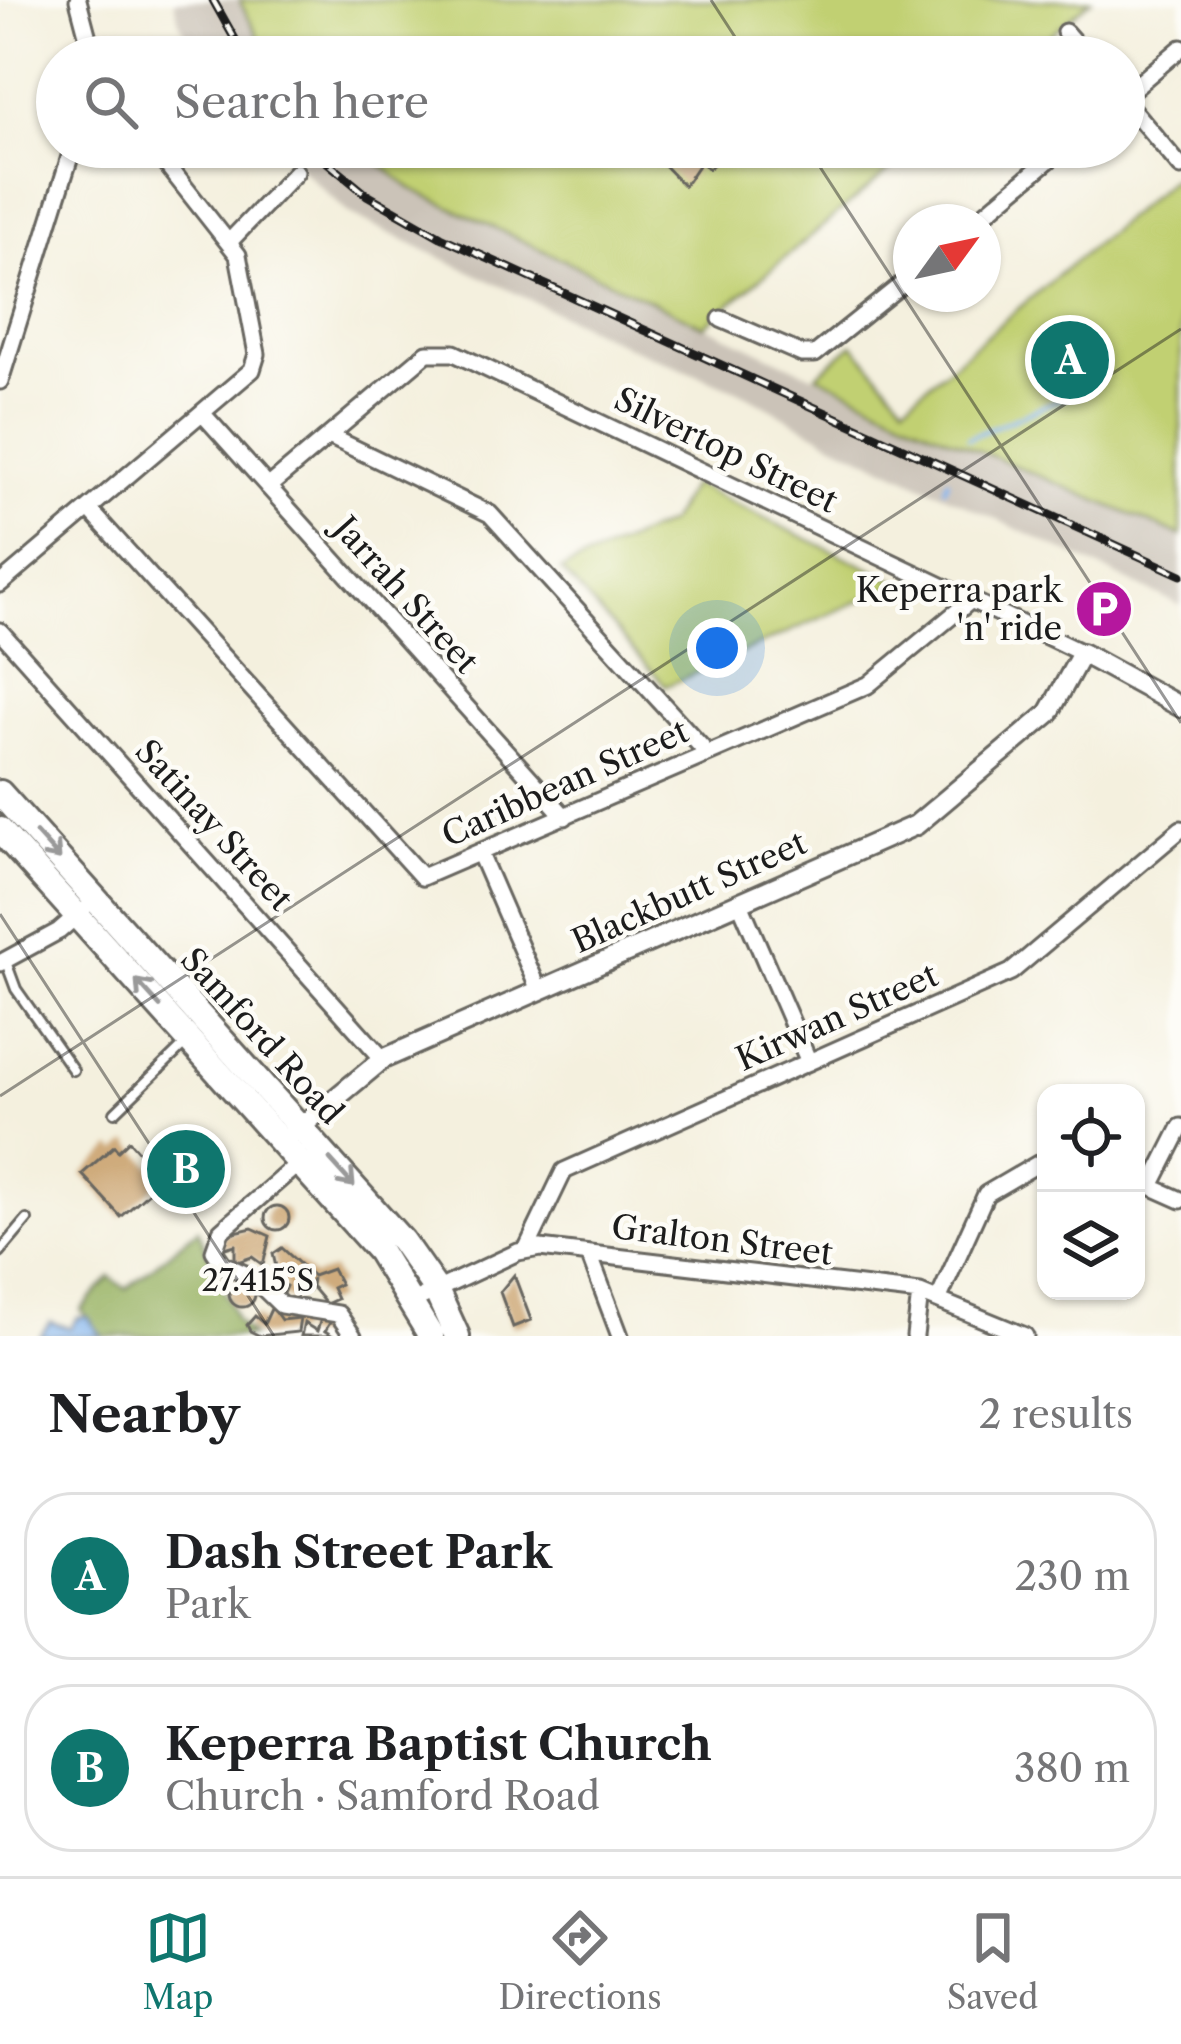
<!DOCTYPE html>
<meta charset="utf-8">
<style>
:root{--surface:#fff;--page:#f6f6f6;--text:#202124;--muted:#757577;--line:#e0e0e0;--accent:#0f766e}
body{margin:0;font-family:"Libre Caslon Text",serif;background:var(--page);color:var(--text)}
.controls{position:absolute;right:36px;bottom:36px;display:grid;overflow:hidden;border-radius:24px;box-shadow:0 3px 9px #0004}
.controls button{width:108px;height:108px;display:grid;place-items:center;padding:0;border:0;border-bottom:3px solid var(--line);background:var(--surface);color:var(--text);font:60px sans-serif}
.compass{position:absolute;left:893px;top:204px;width:108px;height:108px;border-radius:50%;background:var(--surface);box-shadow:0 3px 9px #0004;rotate:57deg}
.you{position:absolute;left:717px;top:648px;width:42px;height:42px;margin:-30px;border:9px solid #fff;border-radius:50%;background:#1a73e8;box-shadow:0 0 0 18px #1a73e833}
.badge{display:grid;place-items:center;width:78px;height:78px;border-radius:50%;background:var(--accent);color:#fff;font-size:39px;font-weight:700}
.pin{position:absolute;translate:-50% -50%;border:6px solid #fff;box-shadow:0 3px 12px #0006}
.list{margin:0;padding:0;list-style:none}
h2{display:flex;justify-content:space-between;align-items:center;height:156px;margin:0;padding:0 48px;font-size:51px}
h2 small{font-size:39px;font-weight:400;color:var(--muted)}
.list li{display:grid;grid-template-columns:78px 1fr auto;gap:36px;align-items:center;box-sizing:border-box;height:168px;margin:0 24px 24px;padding:0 24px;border:3px solid var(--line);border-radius:48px}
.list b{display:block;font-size:45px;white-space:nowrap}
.list p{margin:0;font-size:39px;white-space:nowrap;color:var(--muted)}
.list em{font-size:39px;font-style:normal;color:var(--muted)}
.icon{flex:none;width:66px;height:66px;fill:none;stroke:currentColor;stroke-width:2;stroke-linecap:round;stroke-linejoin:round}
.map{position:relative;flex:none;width:1181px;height:1336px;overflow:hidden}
.search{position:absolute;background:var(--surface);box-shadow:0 3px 9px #0004;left:36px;right:36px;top:36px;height:132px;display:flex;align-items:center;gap:30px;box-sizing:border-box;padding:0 42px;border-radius:66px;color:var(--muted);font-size:45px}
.sheet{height:540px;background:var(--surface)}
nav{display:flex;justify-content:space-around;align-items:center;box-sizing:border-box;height:168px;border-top:3px solid var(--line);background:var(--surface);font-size:33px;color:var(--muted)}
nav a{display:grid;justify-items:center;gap:6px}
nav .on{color:var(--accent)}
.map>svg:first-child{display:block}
.industrial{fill:#cbc3b8}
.green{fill:#c1d072;stroke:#6e7647;stroke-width:3}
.forest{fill:#98b264;stroke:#5a6740;stroke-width:3}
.water{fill:#80b2ed;stroke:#4e6784;stroke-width:3}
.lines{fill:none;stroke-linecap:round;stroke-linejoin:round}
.stream{stroke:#80b2ed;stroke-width:4.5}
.building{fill:#cfab7b}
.service-casing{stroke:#686660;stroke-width:14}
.minor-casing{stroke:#686660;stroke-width:21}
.tertiary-casing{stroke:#686660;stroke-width:24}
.primary-casing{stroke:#686660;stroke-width:30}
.service{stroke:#fff;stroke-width:8}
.minor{stroke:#fff;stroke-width:15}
.tertiary{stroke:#fff;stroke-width:18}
.primary{stroke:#fff;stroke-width:24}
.rail-casing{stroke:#1c1c1c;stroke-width:9}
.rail{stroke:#fdfcf7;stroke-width:4.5;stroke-dasharray:14;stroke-linecap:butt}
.oneway{stroke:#999}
.ticks{fill:none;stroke:#1c1c1c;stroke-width:3;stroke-opacity:0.45}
.labels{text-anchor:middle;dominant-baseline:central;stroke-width:9;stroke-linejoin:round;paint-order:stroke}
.street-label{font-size:33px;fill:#1c1c1c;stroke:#fdfcf7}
.poi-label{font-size:33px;fill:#1c1c1c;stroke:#fdfcf7;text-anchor:end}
.ticks-label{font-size:30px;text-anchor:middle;fill:#1c1c1c;stroke:#fdfcf7;stroke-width:9;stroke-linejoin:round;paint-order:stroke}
</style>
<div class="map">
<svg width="1181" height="1336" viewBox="0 0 1181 1336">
<rect width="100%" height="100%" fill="#fdfcf7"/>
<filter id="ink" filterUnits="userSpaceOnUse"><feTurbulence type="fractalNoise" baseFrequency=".00833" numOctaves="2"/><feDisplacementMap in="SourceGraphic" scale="24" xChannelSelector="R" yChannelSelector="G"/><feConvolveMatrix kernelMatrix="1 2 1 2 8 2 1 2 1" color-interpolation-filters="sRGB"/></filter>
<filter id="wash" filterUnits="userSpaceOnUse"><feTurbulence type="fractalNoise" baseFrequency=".004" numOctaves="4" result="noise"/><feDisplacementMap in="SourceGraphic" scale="48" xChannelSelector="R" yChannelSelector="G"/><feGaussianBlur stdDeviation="2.7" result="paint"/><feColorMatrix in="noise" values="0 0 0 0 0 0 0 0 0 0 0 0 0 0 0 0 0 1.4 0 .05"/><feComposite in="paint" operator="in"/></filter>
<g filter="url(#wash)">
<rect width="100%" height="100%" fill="#f4f0de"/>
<path class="industrial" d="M174,0H239L269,57H201L179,22Z
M278,147H359L410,189L930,430L1181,536V606L832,442L741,392L627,346L349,214Z"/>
<path class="green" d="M239,0H1091L1024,57H269Z
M359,147H917L704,326L410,188Z
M1172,179L1181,190V536L930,430L817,375L853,344L905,404Z
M692,484L900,583L666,686L561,570L669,523Z"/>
<path class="forest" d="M198,1229L237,1322L251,1336H102L81,1310L110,1277L126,1289Z"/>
<path class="water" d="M88,1317L102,1336H40L50,1322L70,1328L77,1318Z"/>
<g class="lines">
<path class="stream" d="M968,438L1079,391
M945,488L948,480"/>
</g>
<g id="blocks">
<path class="building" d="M652,147H725L728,151L708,169L701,161L684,186L649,150Z
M193,1133L207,1149L209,1175L217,1185L208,1193L200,1183L173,1179L159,1163Z
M129,1141L163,1179L121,1217L82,1174L114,1146L118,1151Z
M265 1218a12 12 0 1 1 24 0a12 12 0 1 1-24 0Z
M252,1228L270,1236L263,1265L252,1257L235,1263V1245L225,1248L222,1235Z
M282,1248L313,1276L332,1269L340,1284L332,1288L337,1299L326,1304L311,1286L312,1278L309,1290L299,1288L295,1300L282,1296L286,1286L280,1282L272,1287L266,1278L277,1271L273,1254Z
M514,1275L531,1320L513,1327L500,1292Z
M229 1294a13 13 0 1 1 26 0a13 13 0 1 1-26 0Z
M272,1307L281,1320L300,1318L298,1332L260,1336L250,1331L247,1325L255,1316L264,1324Z
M322,1316L331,1321L325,1331L333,1336H301L304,1323L317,1331Z"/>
</g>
</g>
<g filter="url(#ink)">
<use href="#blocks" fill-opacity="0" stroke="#686660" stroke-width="3"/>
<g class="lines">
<defs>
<path id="service" d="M6,962L16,989L73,1070
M115,1112L184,1045
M0,1252L27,1220"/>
<path id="minor" d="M78,0L93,57
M1065,32L1087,57
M1124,96L1181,48
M1124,100L1181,167
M975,222L1064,147
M229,242L296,172
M721,319L802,354H815L911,277
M0,381L73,147
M202,413L565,817
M329,436L490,514L707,753
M268,487L427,353H454L1082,653
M89,509L422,877L868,685L970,601
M0,584L252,370L257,354L238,255L153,147
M0,631L383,1059
M480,854L539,990
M740,903L809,1062
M0,963L59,931L83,910
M300,1162L221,1231L214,1251L223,1264L252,1277L281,1305L338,1314L353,1336
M1136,1180L1181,1200
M1151,1186L1181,1127
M526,1250L564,1171L1011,972L1181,829
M589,1254L620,1336
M939,1298L986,1194L1046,1159
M413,1301L518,1252L540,1248L920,1293L1025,1336
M915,1336L920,1293"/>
<path id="tertiary" d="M291,1135L383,1059L916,825L1049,713L1082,653L1181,707"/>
<path id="primary" d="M0,793L402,1241L435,1288L457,1336
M0,830L379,1251L431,1336"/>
</defs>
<use href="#service" class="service-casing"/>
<use href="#minor" class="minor-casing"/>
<use href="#tertiary" class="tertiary-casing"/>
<use href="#primary" class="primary-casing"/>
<use href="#service" class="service"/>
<use href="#minor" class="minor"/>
<use href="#tertiary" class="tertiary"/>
<use href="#primary" class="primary"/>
<defs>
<path id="rail" d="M213,0L245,57
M309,147L367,195L441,237L1181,575"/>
</defs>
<use href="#rail" class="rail-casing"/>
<use href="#rail" class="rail"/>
</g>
<defs><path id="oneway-shaft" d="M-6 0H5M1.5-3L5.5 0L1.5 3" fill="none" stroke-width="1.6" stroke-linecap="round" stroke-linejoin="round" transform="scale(3)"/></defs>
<g class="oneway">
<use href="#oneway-shaft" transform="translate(48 846) rotate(48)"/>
<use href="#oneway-shaft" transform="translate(148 993) rotate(-132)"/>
<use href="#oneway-shaft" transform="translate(342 1173) rotate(48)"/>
</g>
</g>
<path class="ticks" d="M711,0L748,57M807,147L1181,723M0,914L274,1336M0,1096L1181,329"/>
<defs>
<symbol id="parking-disc" viewBox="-11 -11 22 22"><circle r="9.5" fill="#b5179e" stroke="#fdfcf7"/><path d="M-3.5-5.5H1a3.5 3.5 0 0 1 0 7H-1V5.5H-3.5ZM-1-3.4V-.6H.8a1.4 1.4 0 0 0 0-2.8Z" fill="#fff"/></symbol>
</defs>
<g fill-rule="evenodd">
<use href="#parking-disc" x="1071" y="576" width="66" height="66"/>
</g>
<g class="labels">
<g class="street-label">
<text transform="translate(726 450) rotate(26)">Silvertop Street</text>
<text transform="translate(406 595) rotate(48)">Jarrah Street</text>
<text transform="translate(565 783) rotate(-24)">Caribbean Street</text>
<text transform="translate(214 825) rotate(48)">Satinay Street</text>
<text transform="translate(689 892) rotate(-24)">Blackbutt Street</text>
<text transform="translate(837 1017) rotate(-24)">Kirwan Street</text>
<text transform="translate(262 1036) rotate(48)">Samford Road</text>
<text transform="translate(722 1240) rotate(7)">Gralton Street</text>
</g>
<g class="poi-label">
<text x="1062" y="590">Keperra park<tspan x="1062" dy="38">'n' ride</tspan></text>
</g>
</g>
<g class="ticks-label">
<text x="258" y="1291">27.415°S</text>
</g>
</svg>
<div class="controls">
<button><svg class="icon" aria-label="locate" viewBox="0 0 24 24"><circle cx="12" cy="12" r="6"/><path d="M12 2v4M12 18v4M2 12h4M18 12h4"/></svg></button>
<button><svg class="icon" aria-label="layers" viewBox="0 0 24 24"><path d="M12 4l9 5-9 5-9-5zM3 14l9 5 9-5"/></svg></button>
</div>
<svg class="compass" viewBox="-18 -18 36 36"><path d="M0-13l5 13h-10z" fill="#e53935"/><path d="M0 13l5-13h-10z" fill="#757577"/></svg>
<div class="you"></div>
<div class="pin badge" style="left:1070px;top:360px">A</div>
<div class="pin badge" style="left:186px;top:1169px">B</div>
<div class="search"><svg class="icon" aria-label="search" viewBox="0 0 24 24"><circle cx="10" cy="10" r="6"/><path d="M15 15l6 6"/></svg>Search here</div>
</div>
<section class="sheet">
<h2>Nearby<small>2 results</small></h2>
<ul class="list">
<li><span class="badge">A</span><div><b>Dash Street Park</b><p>Park</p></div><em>230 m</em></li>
<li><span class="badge">B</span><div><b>Keperra Baptist Church</b><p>Church · Samford Road</p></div><em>380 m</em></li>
</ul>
</section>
<nav>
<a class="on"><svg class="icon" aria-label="map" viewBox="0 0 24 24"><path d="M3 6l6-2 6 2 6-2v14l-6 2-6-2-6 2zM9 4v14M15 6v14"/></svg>Map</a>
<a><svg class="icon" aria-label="directions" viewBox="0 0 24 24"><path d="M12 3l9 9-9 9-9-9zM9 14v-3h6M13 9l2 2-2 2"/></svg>Directions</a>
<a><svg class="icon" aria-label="saved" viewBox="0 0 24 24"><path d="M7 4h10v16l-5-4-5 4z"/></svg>Saved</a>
</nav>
